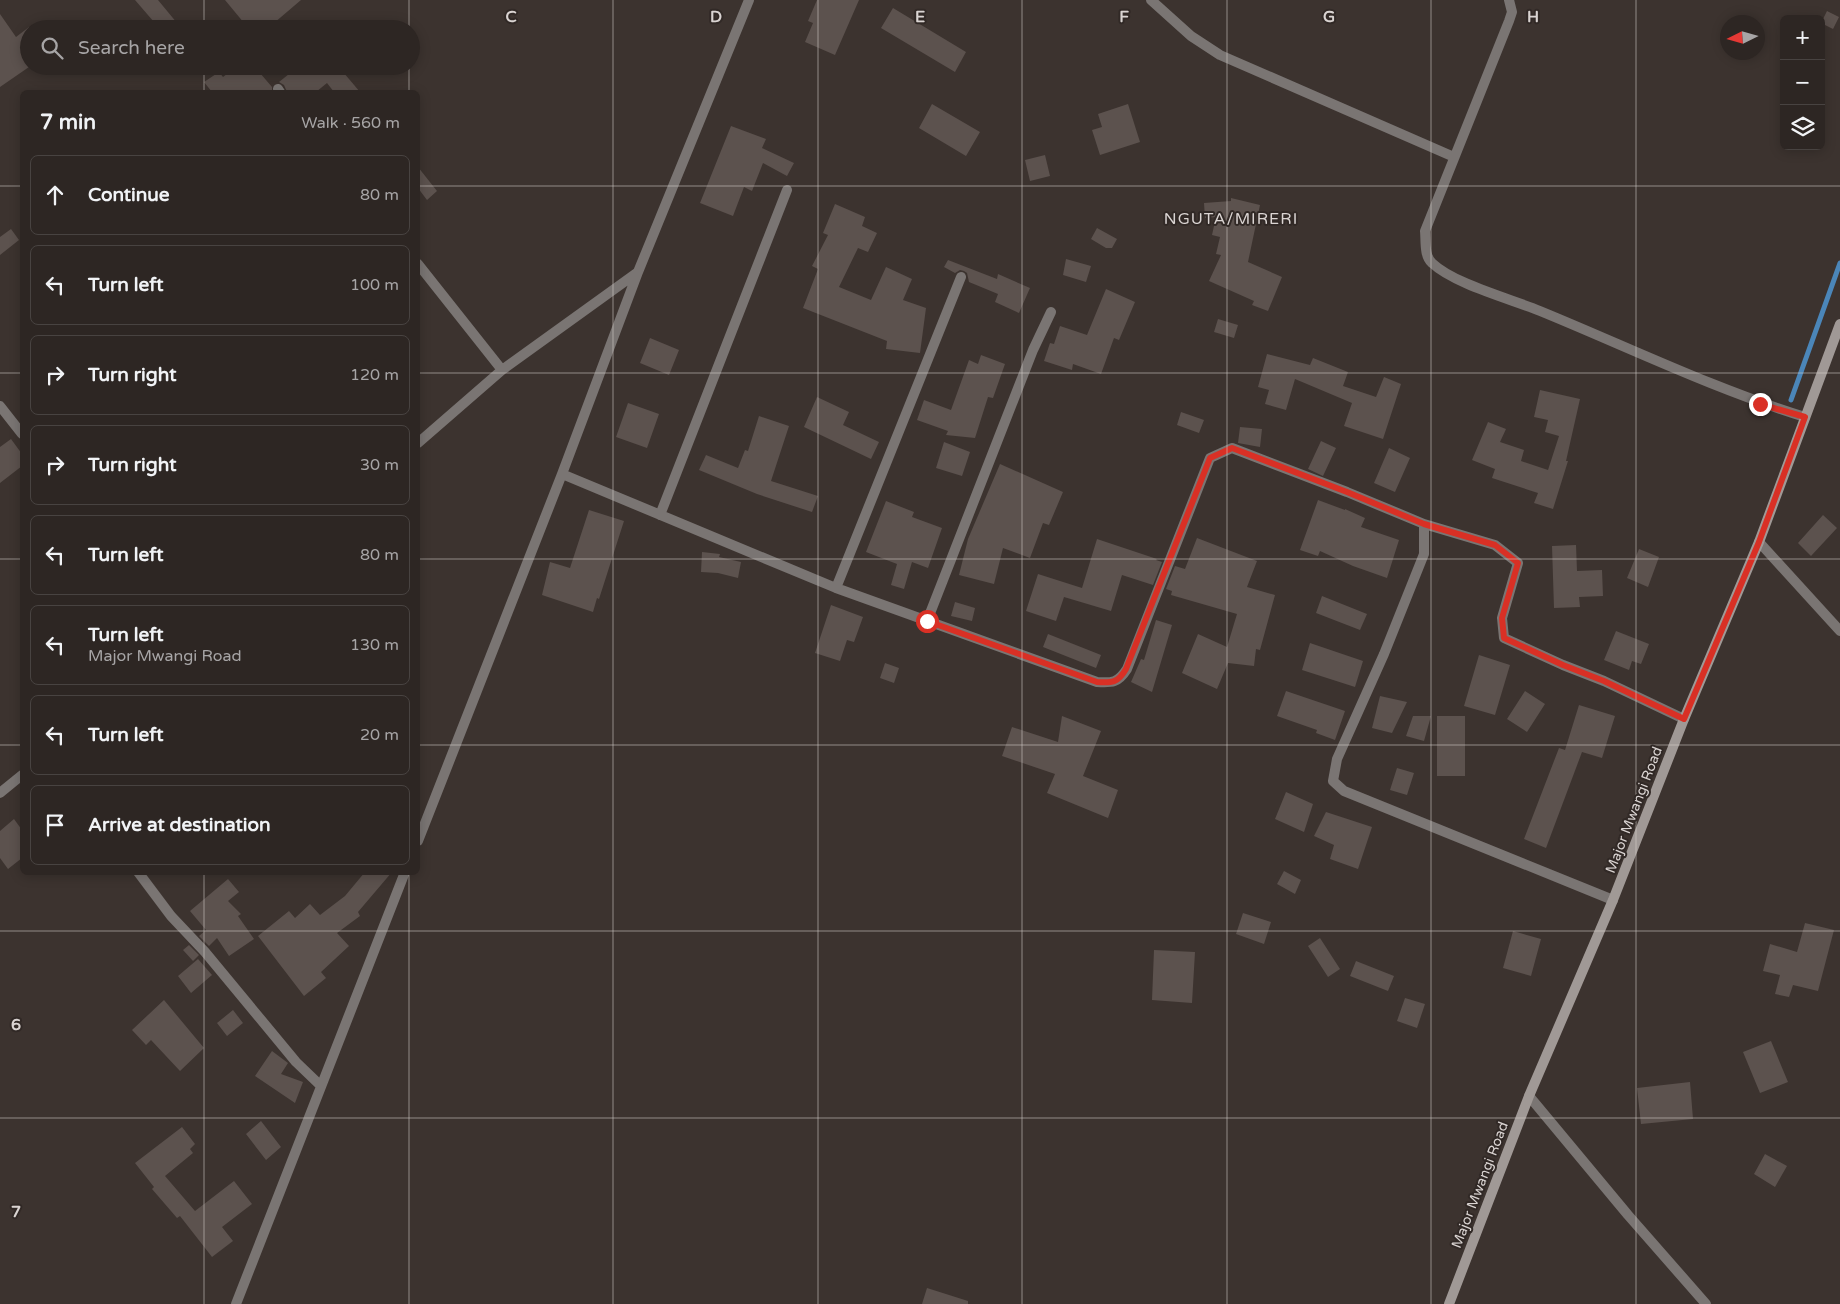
<!DOCTYPE html>
<meta charset="utf-8">
<style>
:root{--surface:#2d2623;--page:#393230;--text:#f1f3f6;--muted:#a7a5a6;--line:#484341}
body{margin:0;font-family:"Varela Round",sans-serif;background:var(--page);color:var(--text)}
.controls{position:absolute;right:15px;top:15px;display:grid;overflow:hidden;border-radius:8px;box-shadow:0 2px 12px #0003}
.controls button{width:45px;height:45px;display:grid;place-items:center;padding:0;border:0;border-bottom:1px solid var(--line);background:var(--surface);color:var(--text);font:25px sans-serif}
.compass{position:absolute;left:1720px;top:15px;width:45px;height:45px;border-radius:50%;background:var(--surface);box-shadow:0 2px 12px #0003;rotate:265deg}
.stop{position:absolute;width:15px;height:15px;margin:-11px;border:4px solid #d93025;border-radius:50%;background:#fff}
.stop.end{background:#d93025;border-color:#fff;box-shadow:0 1px 5px #0008}
.list{margin:0;padding:0;list-style:none}
h2{display:flex;justify-content:space-between;align-items:center;height:65px;margin:0;padding:0 20px;font-size:21px}
h2 small{font-size:16px;font-weight:400;color:var(--muted)}
.list li{display:grid;grid-template-columns:32px 1fr auto;gap:15px;align-items:center;box-sizing:border-box;height:80px;margin:0 10px 10px;padding:0 10px;border:1px solid var(--line);border-radius:8px}
.list b{display:block;font-size:19px;white-space:nowrap}
.list p{margin:0;font-size:16px;white-space:nowrap;color:var(--muted)}
.list em{font-size:16px;font-style:normal;color:var(--muted)}
.icon{flex:none;width:28px;height:28px;fill:none;stroke:currentColor;stroke-width:2;stroke-linecap:round;stroke-linejoin:round}
.map{position:relative;flex:none;width:1840px;height:1304px;overflow:hidden}
.search{position:absolute;background:var(--surface);box-shadow:0 2px 12px #0003;left:20px;top:20px;width:400px;height:55px;display:flex;align-items:center;gap:12px;box-sizing:border-box;padding:0 18px;border-radius:28px;color:var(--muted);font-size:19px}
.panel{position:absolute;background:var(--surface);box-shadow:0 2px 12px #0003;left:20px;top:90px;width:400px;height:785px;border-radius:8px}
.map>svg:first-child{display:block}
.lines{fill:none;stroke-linecap:round;stroke-linejoin:round}
.stream{stroke:#4b86b9;stroke-width:5}
.building{fill:#5c524e}
.street{stroke:#7a7573;stroke-width:10}
.secondary{stroke:#a09996;stroke-width:10}
.route{stroke:#d93025;stroke-width:6}
.grid{fill:none;stroke:#dad4d2;stroke-width:1;stroke-opacity:0.55}
.labels{text-anchor:middle;dominant-baseline:central;stroke-width:4;stroke-linejoin:round;paint-order:stroke}
.street-label{font-size:14px;fill:#dad4d2;stroke:#312926}
.quarter-label{font-size:16px;letter-spacing:1px;fill:#dad4d2;stroke:#312926}
.grid-label{font-size:16px;text-anchor:middle;font-weight:bold;fill:#dad4d2;stroke:#312926;stroke-width:4;stroke-linejoin:round;paint-order:stroke}
</style>
<div class="map">
<svg width="1840" height="1304" viewBox="0 0 1840 1304">
<rect width="100%" height="100%" fill="#3c332f"/>
<g class="lines">
<path class="stream" d="M1791,400L1840,263"/>
</g>
<path class="building" d="M135,0H158L182,29H160Z
M225,0H301L267,29H249Z
M817,0H859L835,55L805,42L813,23L808,21Z
M893,8L966,52L955,72L881,28Z
M1827,11L1839,17L1833,29L1821,23Z
M0,14L16,37L29,27V67L0,87Z
M237,66H254L272,87V92H212L204,82L219,72L223,77Z
M299,66H338L360,92H334L327,83L316,92H287L284,85L279,82Z
M932,104L980,132L966,156L919,128Z
M1128,104L1140,142L1100,155L1092,130L1102,127L1098,114Z
M731,126L766,139L762,148L794,163L787,176L763,163L752,191L744,187L733,216L700,203Z
M1045,155L1050,176L1030,181L1025,160Z
M418,167L437,191L427,200L418,188Z
M1231,198L1260,205L1248,262L1282,277L1268,311L1252,305L1254,301L1209,281L1221,255L1216,254L1220,237L1212,235L1216,217L1205,218L1204,203L1231,201Z
M835,204L865,217L862,226L877,233L868,252L858,248L839,287L871,300L886,267L912,279L903,300L926,308L920,353L886,349L887,341L803,308L818,269L812,266L828,235L823,233Z
M1097,228L1117,239L1112,248H1106L1091,239Z
M11,229L19,240L0,255V237Z
M1066,259L1091,266L1086,282L1063,275Z
M948,260L997,279L998,274L1030,288L1019,313L995,302L998,294L969,282L967,273L964,271L960,270L955,273L944,267Z
M1106,289L1135,302L1119,340L1114,338L1101,374L1073,364L1072,370L1044,361L1050,343L1054,344L1060,326L1087,335Z
M1218,319L1238,325L1234,338L1214,332Z
M650,338L679,350L669,375L640,363Z
M1267,354L1310,365L1313,358L1348,372L1343,386L1376,397L1384,377L1401,384L1383,439L1344,426L1352,403L1295,379L1286,410L1265,404L1269,390L1258,387Z
M981,355L1005,364L993,398L988,397L975,438L946,435L948,431L917,420L924,400L951,410L969,360L978,364Z
M1540,390L1580,399L1566,461H1568L1553,509L1534,503L1538,493L1492,478L1495,469L1472,460L1488,422L1506,429L1500,442L1524,450L1521,461L1548,470L1559,436L1545,432L1548,420L1534,417Z
M817,397L849,412L843,425L879,442L871,459L804,427Z
M628,403L659,414L647,448L616,437Z
M1181,412L1204,420L1199,433L1177,425Z
M759,416L789,426L771,481L818,496L812,512L757,494L699,470L706,455L738,468L745,450L748,451Z
M1240,427L1262,429L1260,447L1238,443Z
M11,439L22,454V466L0,483V447Z
M1321,441L1336,448L1323,476L1308,469Z
M944,442L970,452L962,476L936,468Z
M1389,448L1410,458L1395,492L1374,483Z
M1000,464L1063,492L1049,525L1043,523L1030,558L1003,548L994,584L959,575L968,539Z
M1318,500L1345,510V509L1365,518L1361,527L1399,540L1387,578L1353,566L1320,551L1318,556L1300,550Z
M886,501L914,512L912,517L942,528L928,568L912,562L904,589L891,585L897,564L866,552Z
M589,510L624,521L599,599L597,598L593,612L542,595L550,562L570,568Z
M1823,515L1837,528L1811,556L1798,543Z
M1197,538L1257,561L1247,587L1275,595L1260,650L1256,649L1254,666L1228,663L1217,689L1182,673L1198,634L1227,647L1237,614L1171,595L1172,591L1166,589L1175,566L1185,569Z
M1097,539L1157,559L1156,560L1162,562L1153,585L1122,575L1111,611L1064,597L1056,621L1026,611L1038,574L1082,588Z
M1576,545L1577,571L1602,570L1603,596L1579,597L1580,607L1554,608L1552,546Z
M1639,549L1659,557L1648,587L1627,578Z
M702,552L720,554L719,557L741,562L738,578L718,573L701,572Z
M1322,596L1367,614L1360,630L1316,613Z
M955,602L975,608L972,621L951,616Z
M831,605L863,617L854,642L847,640L840,661L815,653Z
M1156,620L1172,625L1152,692L1131,682L1141,659L1144,660Z
M1616,631L1649,644L1641,664L1632,661L1629,670L1604,660Z
M1048,634L1101,655L1096,668L1043,647Z
M1310,643L1363,661L1355,687L1302,670Z
M1479,655L1510,665L1495,715L1464,706Z
M885,663L899,668L894,683L880,678Z
M1286,691L1345,711L1335,740L1316,733L1317,730L1277,716Z
M1525,691L1545,704L1527,732L1507,719Z
M1380,696L1407,702L1392,733L1372,728Z
M1579,705L1615,716L1602,758L1582,752L1546,848L1524,839L1559,748L1565,750Z
M1062,716L1101,731L1083,776L1118,790L1108,818L1047,793L1055,774L1002,756L1012,727L1058,742Z
M1413,716H1431L1424,741L1406,736Z
M1437,716H1465V776H1437Z
M1397,768L1414,773L1407,795L1390,790Z
M1286,792L1313,804L1304,832L1275,819Z
M1326,812L1372,827L1358,869L1330,859L1334,845L1314,836Z
M14,819L22,830V858L8,869L0,858V831Z
M1284,871L1301,880L1295,894L1277,884Z
M365,872H392L358,912L360,916L337,933L349,946L321,972L326,978L304,996L258,936L289,911L295,918L310,904L320,915L345,896Z
M228,879L239,892L228,901L241,914L238,916L254,939L229,956L217,938L209,946L199,936L206,930L190,911Z
M1243,913L1271,922L1264,944L1236,934Z
M1805,923L1834,930L1818,991L1793,985L1789,997L1775,994L1780,975L1763,971L1770,944L1797,952Z
M1513,931L1541,939L1531,976L1503,968Z
M1320,938L1340,969L1328,977L1308,946Z
M189,945L199,955L193,961L183,950Z
M1154,950L1195,952L1192,1003L1152,1000Z
M198,959L212,975L191,993L178,976Z
M1356,961L1394,976L1388,991L1350,976Z
M1405,998L1425,1004L1417,1028L1397,1021Z
M164,1000L204,1048L180,1071L151,1040L146,1045L132,1030Z
M233,1010L243,1023L227,1036L217,1023Z
M1771,1041L1788,1082L1760,1093L1743,1052Z
M272,1051L288,1063L281,1074L303,1082L295,1103L255,1076Z
M1690,1082L1693,1119L1641,1124L1637,1088Z
M261,1121L281,1147L266,1160L246,1134Z
M182,1127L195,1144L190,1149L193,1153L165,1176L195,1211L234,1181L252,1204L222,1227L233,1241L212,1257L180,1216L177,1218L152,1189L154,1187L135,1163Z
M1765,1154L1787,1166L1775,1187L1754,1174Z
M927,1288L968,1301V1304H922Z"/>
<g class="lines">
<path class="street" d="M1151,0L1191,36L1220,55L1454,157
M1509,0L1512,12L1509,21L1425,231C1426,241 1424,256 1432,263C1454,284 1511,299 1540,311C1628,347 1714,389 1805,417
M278,89L280,92
M418,264L502,370
M0,406L22,434
M418,443L502,370L638,272
M562,474L836,588L1097,682C1112,683 1118,683 1127,669L1210,458L1232,448L1347,492L1424,524V554L1384,654L1337,759L1333,781L1344,791L1613,900
M660,515L787,190
M1424,524L1495,545L1518,563L1502,618L1504,638L1563,665L1604,681L1684,719
M1759,542L1840,631
M836,588L961,277
M927,621L1033,350L1051,312
M0,793L22,775
M418,841L562,474L638,272L749,0
M138,872L171,916L205,952L296,1062L321,1086
M1529,1096L1628,1215L1706,1304
M236,1304L405,872"/>
<path class="secondary" d="M1449,1304L1529,1096L1613,900L1684,719L1759,542L1840,324"/>
</g>
<g class="lines">
<path class="route" d="M927,621L1097,682C1112,683 1118,683 1126,669L1210,458L1232,448L1347,492L1424,524L1495,545L1518,563L1502,618L1504,638L1563,665L1604,681L1684,719L1759,542L1805,417L1760,404"/>
</g>
<path class="grid" d="M204,0V29M409,0V29M613,0V1304M818,0V1304M1022,0V1304M1227,0V1304M1431,0V1304M1636,0V1304M204,66V92M409,66V92M0,186H22M418,186H1840M0,373H22M418,373H1840M0,559H22M418,559H1840M0,745H22M418,745H1840M204,872V1304M409,872V1304M0,931H1840M0,1118H1840"/>
<g class="labels">
<g class="street-label">
<text transform="translate(1634 810) rotate(-69)">Major Mwangi Road</text>
<text transform="translate(1480 1185) rotate(-69)">Major Mwangi Road</text>
</g>
<g class="quarter-label">
<text x="1231" y="219">NGUTA/MIRERI</text>
</g>
</g>
<g class="grid-label">
<text x="511" y="22">C</text>
<text x="716" y="22">D</text>
<text x="920" y="22">E</text>
<text x="1124" y="22">F</text>
<text x="1329" y="22">G</text>
<text x="1533" y="22">H</text>
<text x="16" y="1030">6</text>
<text x="16" y="1217">7</text>
</g>
</svg>
<div class="controls">
<button>+</button>
<button>−</button>
<button><svg class="icon" aria-label="layers" viewBox="0 0 24 24"><path d="M12 4l9 5-9 5-9-5zM3 14l9 5 9-5"/></svg></button>
</div>
<svg class="compass" viewBox="-18 -18 36 36"><path d="M0-13l5 13h-10z" fill="#e53935"/><path d="M0 13l5-13h-10z" fill="#a7a5a6"/></svg>
<div class="stop" style="left:927px;top:621px"></div>
<div class="stop end" style="left:1760px;top:404px"></div>
<div class="search"><svg class="icon" aria-label="search" viewBox="0 0 24 24"><circle cx="10" cy="10" r="6"/><path d="M15 15l6 6"/></svg>Search here</div>
<section class="panel">
<h2>7 min<small>Walk · 560 m</small></h2>
<ul class="list">
<li><svg class="icon" aria-label="ahead" viewBox="0 0 24 24"><path d="M12 20V5M6 11l6-6 6 6"/></svg><div><b>Continue</b></div><em>80 m</em></li>
<li><svg class="icon" aria-label="left" viewBox="0 0 24 24"><path d="M17 20v-9H6M10 6l-5 5 5 5"/></svg><div><b>Turn left</b></div><em>100 m</em></li>
<li><svg class="icon" aria-label="right" viewBox="0 0 24 24"><path d="M7 20v-9h11M14 6l5 5-5 5"/></svg><div><b>Turn right</b></div><em>120 m</em></li>
<li><svg class="icon" aria-label="right" viewBox="0 0 24 24"><path d="M7 20v-9h11M14 6l5 5-5 5"/></svg><div><b>Turn right</b></div><em>30 m</em></li>
<li><svg class="icon" aria-label="left" viewBox="0 0 24 24"><path d="M17 20v-9H6M10 6l-5 5 5 5"/></svg><div><b>Turn left</b></div><em>80 m</em></li>
<li><svg class="icon" aria-label="left" viewBox="0 0 24 24"><path d="M17 20v-9H6M10 6l-5 5 5 5"/></svg><div><b>Turn left</b><p>Major Mwangi Road</p></div><em>130 m</em></li>
<li><svg class="icon" aria-label="left" viewBox="0 0 24 24"><path d="M17 20v-9H6M10 6l-5 5 5 5"/></svg><div><b>Turn left</b></div><em>20 m</em></li>
<li><svg class="icon" aria-label="arrive" viewBox="0 0 24 24"><path d="M6 21V4h12l-3 4 3 4H6"/></svg><div><b>Arrive at destination</b></div></li>
</ul>
</section>
</div>
